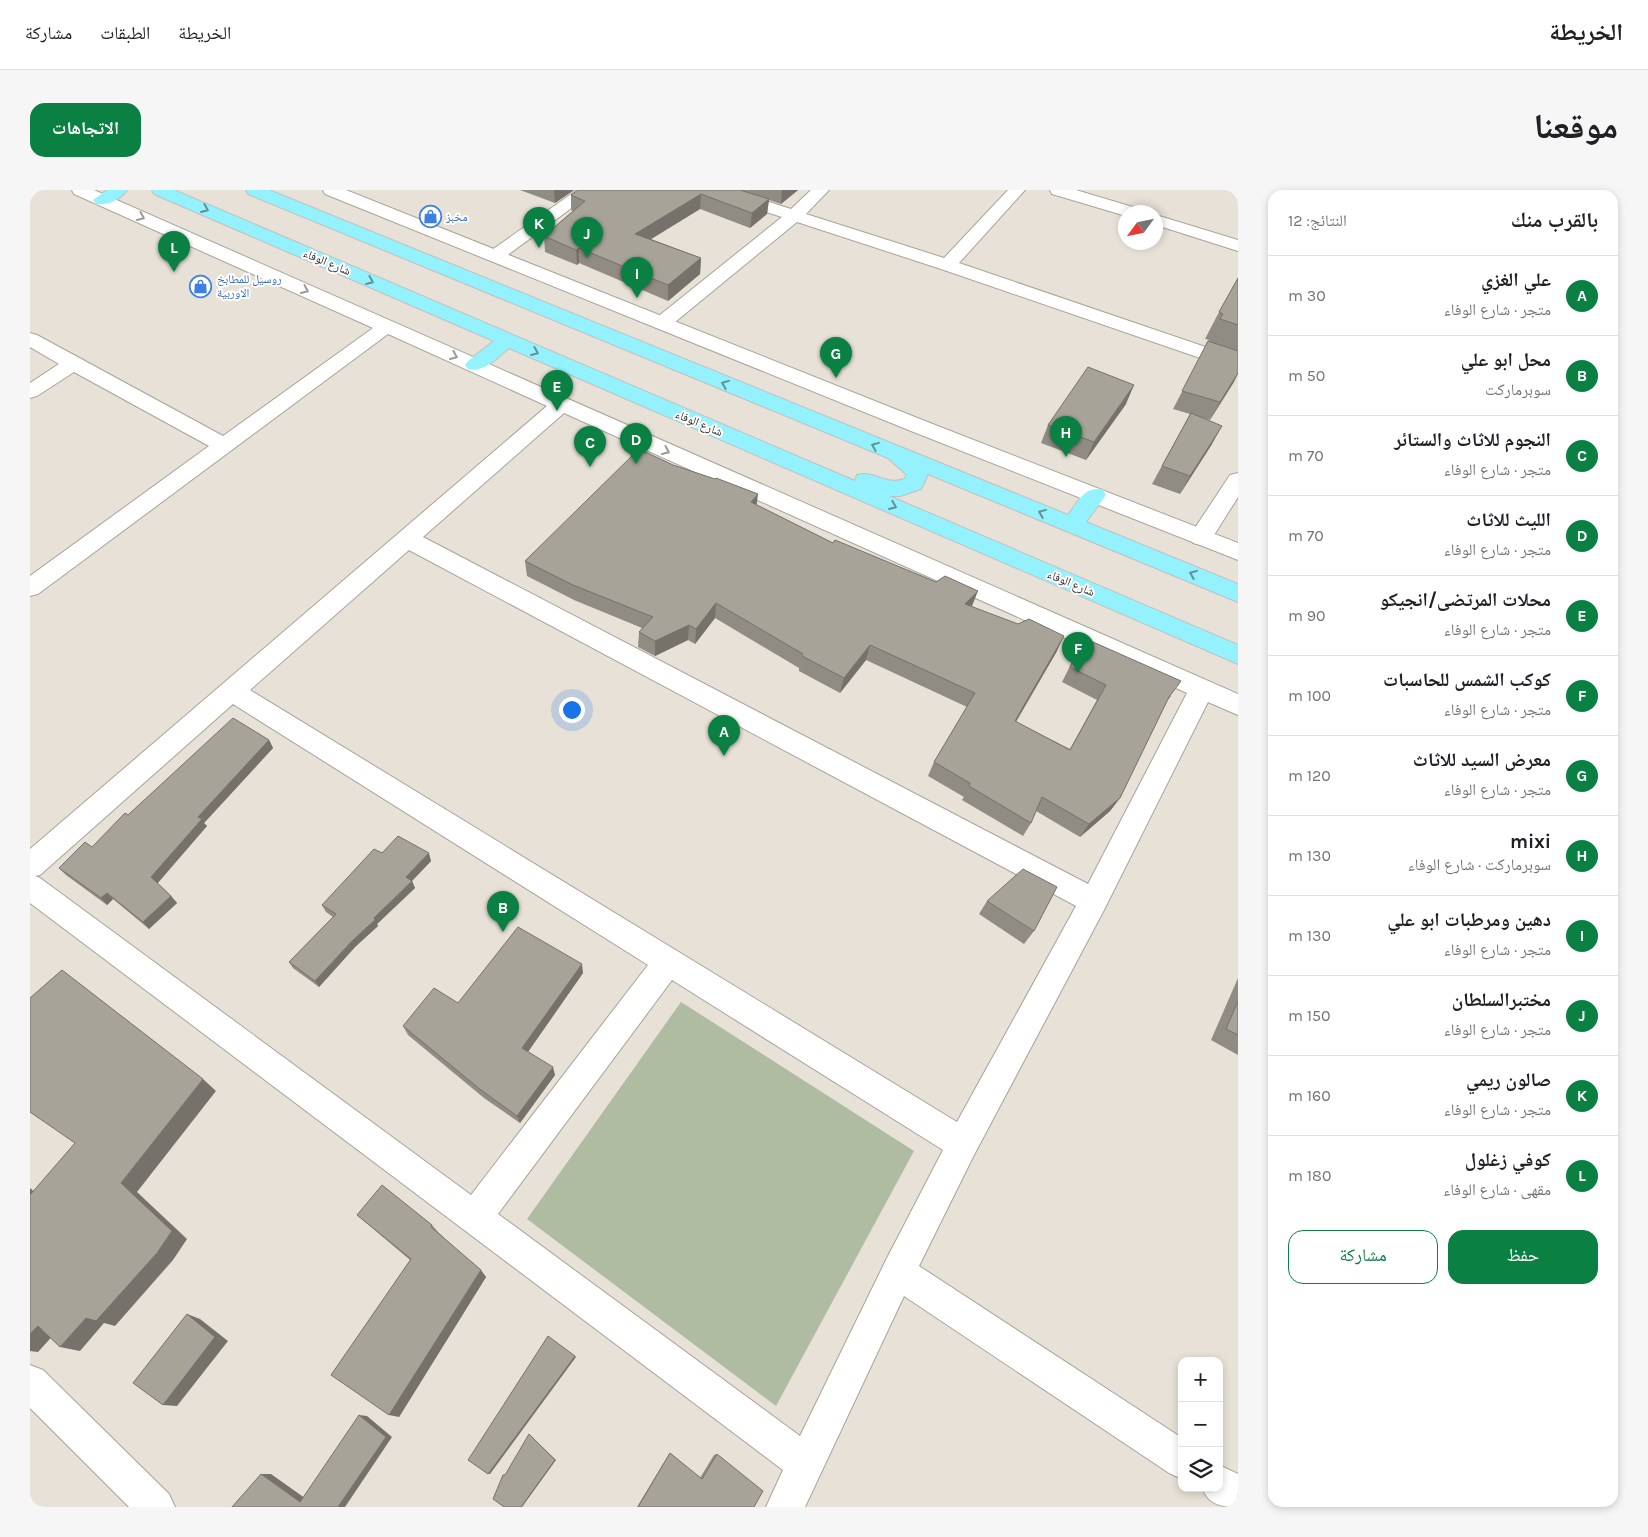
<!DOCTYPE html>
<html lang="ar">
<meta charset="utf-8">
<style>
:root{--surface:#fff;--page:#f6f6f6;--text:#202124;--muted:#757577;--line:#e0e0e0;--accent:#0b8043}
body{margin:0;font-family:Karla,"Noto Naskh Arabic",sans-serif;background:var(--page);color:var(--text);direction:rtl}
.controls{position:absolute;right:15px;bottom:15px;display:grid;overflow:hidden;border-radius:10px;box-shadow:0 2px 8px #0003}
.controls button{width:45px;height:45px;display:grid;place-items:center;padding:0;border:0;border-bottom:1px solid var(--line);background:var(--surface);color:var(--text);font:25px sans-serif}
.compass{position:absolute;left:1088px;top:15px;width:45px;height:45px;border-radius:50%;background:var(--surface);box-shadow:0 2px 8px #0003;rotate:237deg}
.you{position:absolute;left:541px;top:519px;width:18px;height:18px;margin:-12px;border:4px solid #fff;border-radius:50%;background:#1a73e8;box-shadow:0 0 0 8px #1a73e833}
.badge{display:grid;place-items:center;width:32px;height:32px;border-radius:50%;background:var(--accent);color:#fff;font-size:16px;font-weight:700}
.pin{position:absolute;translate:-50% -41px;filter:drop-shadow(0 1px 2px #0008)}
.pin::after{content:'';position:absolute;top:26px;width:18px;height:15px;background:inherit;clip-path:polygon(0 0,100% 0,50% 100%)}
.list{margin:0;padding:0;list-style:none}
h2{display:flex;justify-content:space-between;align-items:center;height:65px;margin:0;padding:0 20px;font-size:21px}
h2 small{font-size:16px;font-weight:400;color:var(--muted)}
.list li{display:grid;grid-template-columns:32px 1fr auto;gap:15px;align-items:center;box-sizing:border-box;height:80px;padding:0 20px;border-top:1px solid var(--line)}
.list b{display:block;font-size:19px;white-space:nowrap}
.list p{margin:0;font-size:16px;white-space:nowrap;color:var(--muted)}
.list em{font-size:16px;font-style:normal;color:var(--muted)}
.actions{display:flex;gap:10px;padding:15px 20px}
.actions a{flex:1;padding:11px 0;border:1px solid var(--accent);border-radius:15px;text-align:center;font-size:18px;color:var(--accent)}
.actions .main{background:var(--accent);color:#fff}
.icon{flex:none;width:28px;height:28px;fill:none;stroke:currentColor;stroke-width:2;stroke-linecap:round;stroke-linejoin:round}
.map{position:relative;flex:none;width:1208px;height:1317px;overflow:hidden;direction:ltr;border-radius:15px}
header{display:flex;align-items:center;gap:30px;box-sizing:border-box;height:70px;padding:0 25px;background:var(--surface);border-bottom:1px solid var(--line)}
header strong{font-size:24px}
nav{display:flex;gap:28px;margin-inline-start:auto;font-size:18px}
.intro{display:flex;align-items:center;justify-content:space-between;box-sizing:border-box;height:120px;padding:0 30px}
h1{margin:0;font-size:35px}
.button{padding:12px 22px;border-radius:15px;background:var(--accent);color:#fff;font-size:18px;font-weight:700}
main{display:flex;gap:30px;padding:0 30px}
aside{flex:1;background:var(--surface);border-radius:15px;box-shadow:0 2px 8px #0003}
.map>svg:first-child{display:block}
.green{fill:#afbca2}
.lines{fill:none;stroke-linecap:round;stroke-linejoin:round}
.minor-casing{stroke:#a9a399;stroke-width:2}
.tertiary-casing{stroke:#a9a399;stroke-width:2}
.primary-casing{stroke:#c1c0bf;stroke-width:2}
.minor{fill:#fff;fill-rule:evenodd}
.tertiary{fill:#fff;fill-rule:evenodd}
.primary{fill:#94f1fe;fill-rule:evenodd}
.wall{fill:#908c84}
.shaded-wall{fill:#76726b}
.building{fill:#a8a399;stroke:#76726b}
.oneway{stroke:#619298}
.oneway2{stroke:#9c9a99}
.labels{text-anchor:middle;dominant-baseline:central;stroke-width:4;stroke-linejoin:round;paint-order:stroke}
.far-shop-label{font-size:12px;fill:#366cbe;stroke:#fff;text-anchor:start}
.far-street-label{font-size:12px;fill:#221f1c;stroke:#fff}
</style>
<header>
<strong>الخريطة</strong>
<nav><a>الخريطة</a><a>الطبقات</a><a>مشاركة</a></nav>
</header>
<div class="intro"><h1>موقعنا</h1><a class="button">الاتجاهات</a></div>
<main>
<aside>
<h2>بالقرب منك<small>النتائج: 12</small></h2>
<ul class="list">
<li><span class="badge">A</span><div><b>علي الغزي</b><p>متجر · شارع الوفاء</p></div><em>30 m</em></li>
<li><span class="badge">B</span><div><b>محل ابو علي</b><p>سوبرماركت</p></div><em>50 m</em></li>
<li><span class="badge">C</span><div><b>النجوم للاثاث والستائر</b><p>متجر · شارع الوفاء</p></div><em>70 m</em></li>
<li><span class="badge">D</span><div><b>الليث للاثاث</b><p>متجر · شارع الوفاء</p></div><em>70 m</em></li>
<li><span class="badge">E</span><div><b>محلات المرتضى/انجيكو</b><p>متجر · شارع الوفاء</p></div><em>90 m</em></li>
<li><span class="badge">F</span><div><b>كوكب الشمس للحاسبات</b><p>متجر · شارع الوفاء</p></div><em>100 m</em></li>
<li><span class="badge">G</span><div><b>معرض السيد للاثاث</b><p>متجر · شارع الوفاء</p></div><em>120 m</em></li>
<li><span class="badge">H</span><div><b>mixi</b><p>سوبرماركت · شارع الوفاء</p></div><em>130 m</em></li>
<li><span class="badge">I</span><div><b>دهين ومرطبات ابو علي</b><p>متجر · شارع الوفاء</p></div><em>130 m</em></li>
<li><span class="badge">J</span><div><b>مختبرالسلطان</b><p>متجر · شارع الوفاء</p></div><em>150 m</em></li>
<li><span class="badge">K</span><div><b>صالون ريمي</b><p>متجر · شارع الوفاء</p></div><em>160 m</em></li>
<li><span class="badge">L</span><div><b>كوفي زغلول</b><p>مقهى · شارع الوفاء</p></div><em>180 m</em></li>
</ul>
<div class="actions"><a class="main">حفظ</a><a>مشاركة</a></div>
</aside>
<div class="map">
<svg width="1208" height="1317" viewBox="0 0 1208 1317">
<rect width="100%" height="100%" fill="#e7e1d7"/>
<path class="green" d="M651,812L884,961L746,1216L497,1029Z"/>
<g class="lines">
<defs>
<path id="minor" d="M42,0H64L1208,504V525L1178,512L1074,720L944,965L889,1076L1152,1248V1289L1139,1283L874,1106L775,1317H736L753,1280L0,713V659L517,216L358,144L8,404L0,406V386L179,256L44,182L7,206L0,208V193L29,174L0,157V143L7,145L193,246L343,138L44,4ZM534,223L1157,503L1058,694L393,347ZM379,360L1046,716L927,932L220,500ZM203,514L618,775L441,1005L10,688L5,686L10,685ZM642,790L913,960L856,1070L770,1246L468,1024Z
M547,0H566L471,70L465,71L459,70L456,66L459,62Z
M677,0H702L761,19L781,0H799L776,24L914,68L978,0H995L929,73L1208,168V181L911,79L767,32L639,137L632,139L625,137L622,133L625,129L752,27L679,4Z
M1020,0H1046L1106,18L1109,22H1096V26L1022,4Z
M1126,25L1208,50V61L1126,35Z
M1208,283V307L1179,353L1171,355L1163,353L1160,347L1163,341L1200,285Z
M0,1175L13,1180L139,1304L145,1317H99L0,1218Z
M1189,1275L1208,1284V1317C1191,1317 1179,1315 1172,1298H1189Z"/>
<path id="tertiary" d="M293,0H316L895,231L1208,353V370L881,241L295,4Z"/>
<path id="primary" d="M77,0H97C91,9 77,16 66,14L63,10Z
M122,0H144L825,291L827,285C844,280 857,296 874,289L877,285L858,268L218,4L216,0H239L1038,325C1048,312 1055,295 1073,300L1076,305L1056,332L1208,394V412L898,284L891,299L870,306H859L1208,455V474L479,158C467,168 454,183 438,179L435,175L438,171L464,151L124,4Z"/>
</defs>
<use href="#minor" class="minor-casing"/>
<use href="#tertiary" class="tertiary-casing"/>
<use href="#primary" class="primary-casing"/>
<use href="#minor" class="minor"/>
<use href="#tertiary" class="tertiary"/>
<use href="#primary" class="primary"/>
</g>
<path class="wall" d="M490,0H544L525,13Z
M548,0H768L751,14L739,10L737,24L720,38L670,19L621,49L671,68L670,84L638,111L549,73L547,75L515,62L514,46L543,21L541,20V5Z
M1208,88V184L1180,230L1173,228L1182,254L1150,304L1122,294L1160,224L1143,219L1179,150L1175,149L1189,122Z
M1096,214L1056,270L1011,253L1018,235Z
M727,315L803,353L942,416L1027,461L986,532L1040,559L1067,510L1032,492L1054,448L1141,506L1137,511L1090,608L1080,621L1050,647L1006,621L1001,633L993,646L932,610L934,607L898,586L904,572L937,517L836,470L810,503L769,481V478L685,428L665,454L658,450L625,466L608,457L609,442L612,438L544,410L497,386L495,371Z
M239,550L243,558L174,633L177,636L127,693L141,706L147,713L119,739L83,709L77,715L36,685L29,678L62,657L98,625Z
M352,663L401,671L382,691L385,698L347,734L348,736L325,757L289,797L263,778L259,772L303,727L296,722L292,715Z
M957,711L1004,741L994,754L949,724Z
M553,783L498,862L525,885L490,933L454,908L378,845L373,836L428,813Z
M1208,788V865L1181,850Z
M327,1025L402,1035L409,1043L456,1087L369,1227L380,1070Z
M640,1263L670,1288L684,1265L687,1264L724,1317H607L639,1264Z"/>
<path class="shaded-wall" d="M524,0H544L525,13Z
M752,0H768L751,14Z
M671,4L670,19L605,59V44Z
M739,9L737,24L720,38L722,23Z
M549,58V73L547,75L546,60Z
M671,68L670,84L638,111V95Z
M1208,183L1204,192L1180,230L1190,212Z
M1104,195L1096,214L1056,270L1064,252Z
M1192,236L1182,254L1150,304L1160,286Z
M728,304L726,320L721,312Z
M948,401L942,416L935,414Z
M686,413L685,428L665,454L666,439Z
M659,435L658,450L625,466V451Z
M1034,446L1027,461L978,545L985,531Z
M840,455L836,470L810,503L814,488Z
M239,550L243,558L174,633L177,636L127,694L121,687L168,627Z
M1090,608L1080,621L1050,647L1059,634Z
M399,663L401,671L379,694L376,687Z
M382,691L385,698L347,734L348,736L325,757L289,797L285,791L344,728Z
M77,703L83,709L77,715L71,708Z
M141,706L147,713L119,739L113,732Z
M552,774L553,783L495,866L492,858Z
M523,877L525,885L490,933L487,926Z
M173,889L186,901L107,1002L157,1049L143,1070L85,1136L74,1133L50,1161L30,1157L56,1128L91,993Z
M0,998L19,1015L0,1007Z
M451,1080L456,1087L369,1227L359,1225Z
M157,1124L170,1129L198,1151L147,1216L133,1215Z
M8,1136L28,1140L8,1162L0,1161V1144Z
M545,1166L546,1167L460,1284H458Z
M329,1225L337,1226L362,1247L315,1317H308Z
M499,1244L500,1245L526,1270L492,1317H491Z
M231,1284H241L279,1311L270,1312Z"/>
<path class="building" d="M548,0H710L739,9L722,23L671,4L605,44L671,68L638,95L549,58L546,60L514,46L555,11L541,5Z
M1208,88V135L1190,129L1193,124L1189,122Z
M1178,151L1208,161V183L1190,212L1152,201Z
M1058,177L1104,195L1064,252L1018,235Z
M1161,223L1192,236L1160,286L1132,276Z
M609,259L643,275L685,289L686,288L728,304L721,312L803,353L805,350L906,392L915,386L948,401L935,414L988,434L999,429L1034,446L985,531L1040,560L1076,495L1040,477L1054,448L1151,491L1139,507L1090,608L1059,634L1012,607L1001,633L939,596L940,593L904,572L945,503L840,455L814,488L772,466L773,464L686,413L666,439L659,435L625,451L609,442L623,427L543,395L495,371Z
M203,528L239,550L168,627L172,629L121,687L141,706L113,732L77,703L71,708L29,678L55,652L62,657L95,623L98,625Z
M368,646L399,663L376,687L382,691L344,728L345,730L322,751L285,791L259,772L306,724L292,715L344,659L352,663Z
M993,679L1027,697L1004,741L957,711Z
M488,737L552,774L492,858L523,877L487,926L451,900L373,836L404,798L428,813Z
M32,780L173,889L91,993L142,1041L127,1063L66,1131L56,1128L30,1157L8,1136L0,1144V1005L45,953L0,922V808Z
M1208,811V845L1196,839Z
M352,995L402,1035L401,1037L451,1080L359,1225L301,1185L381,1069L327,1025Z
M157,1124L185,1147L133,1215L103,1193Z
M518,1146L545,1166L458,1284L438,1270Z
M329,1225L356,1247L308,1317H202L231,1284L270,1312Z
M499,1244L525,1270L491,1317H474L463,1309L473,1285H475Z
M640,1263L672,1289L687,1264L733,1301L724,1317H608Z"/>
<defs><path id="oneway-chevron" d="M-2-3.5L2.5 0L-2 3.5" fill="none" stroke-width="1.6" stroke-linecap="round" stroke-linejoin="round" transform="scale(1.25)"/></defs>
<g class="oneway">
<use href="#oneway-chevron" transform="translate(175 19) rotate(23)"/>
<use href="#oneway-chevron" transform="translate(340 91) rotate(23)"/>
<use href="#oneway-chevron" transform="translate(505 162) rotate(23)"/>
<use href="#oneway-chevron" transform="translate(695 194) rotate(-158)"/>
<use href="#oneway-chevron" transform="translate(845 256) rotate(-158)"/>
<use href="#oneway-chevron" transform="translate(863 316) rotate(23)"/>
<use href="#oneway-chevron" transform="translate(1012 323) rotate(-158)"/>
<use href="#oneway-chevron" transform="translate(1163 384) rotate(-158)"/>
</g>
<g class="oneway2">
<use href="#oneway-chevron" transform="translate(111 27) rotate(24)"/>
<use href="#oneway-chevron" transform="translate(275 100) rotate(24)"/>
<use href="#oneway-chevron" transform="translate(424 166) rotate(24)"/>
<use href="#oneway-chevron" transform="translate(636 261) rotate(24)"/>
</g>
<defs>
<symbol id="shop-ring" viewBox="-11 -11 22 22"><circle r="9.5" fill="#fff" stroke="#3f7fe0" stroke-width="1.5"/><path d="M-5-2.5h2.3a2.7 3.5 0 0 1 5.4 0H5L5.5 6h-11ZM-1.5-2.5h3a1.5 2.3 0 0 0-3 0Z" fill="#3f7fe0"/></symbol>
</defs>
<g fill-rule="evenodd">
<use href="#shop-ring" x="388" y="14" width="25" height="25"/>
<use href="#shop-ring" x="158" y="84" width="25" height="25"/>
</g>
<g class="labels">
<g class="far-shop-label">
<text x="416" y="27">مخبز</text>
<text x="187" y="89">روسيل للمطابخ<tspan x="187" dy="14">الاوربية</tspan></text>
</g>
<g class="far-street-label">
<text transform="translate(297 72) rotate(23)">شارع الوفاء</text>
<text transform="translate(669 233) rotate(23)">شارع الوفاء</text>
<text transform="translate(1041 393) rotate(23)">شارع الوفاء</text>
</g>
</g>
</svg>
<div class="controls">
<button>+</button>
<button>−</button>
<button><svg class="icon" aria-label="layers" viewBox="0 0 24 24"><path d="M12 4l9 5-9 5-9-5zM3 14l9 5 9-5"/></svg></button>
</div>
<svg class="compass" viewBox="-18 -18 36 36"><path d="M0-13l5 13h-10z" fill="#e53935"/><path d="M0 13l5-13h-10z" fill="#757577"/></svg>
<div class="you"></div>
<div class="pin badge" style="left:694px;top:566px">A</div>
<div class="pin badge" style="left:473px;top:742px">B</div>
<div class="pin badge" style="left:560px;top:277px">C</div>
<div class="pin badge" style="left:606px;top:274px">D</div>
<div class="pin badge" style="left:527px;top:221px">E</div>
<div class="pin badge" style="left:1048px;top:483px">F</div>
<div class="pin badge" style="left:806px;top:188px">G</div>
<div class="pin badge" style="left:1036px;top:267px">H</div>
<div class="pin badge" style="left:607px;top:108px">I</div>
<div class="pin badge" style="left:557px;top:68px">J</div>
<div class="pin badge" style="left:509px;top:58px">K</div>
<div class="pin badge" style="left:144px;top:82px">L</div>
</div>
</main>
